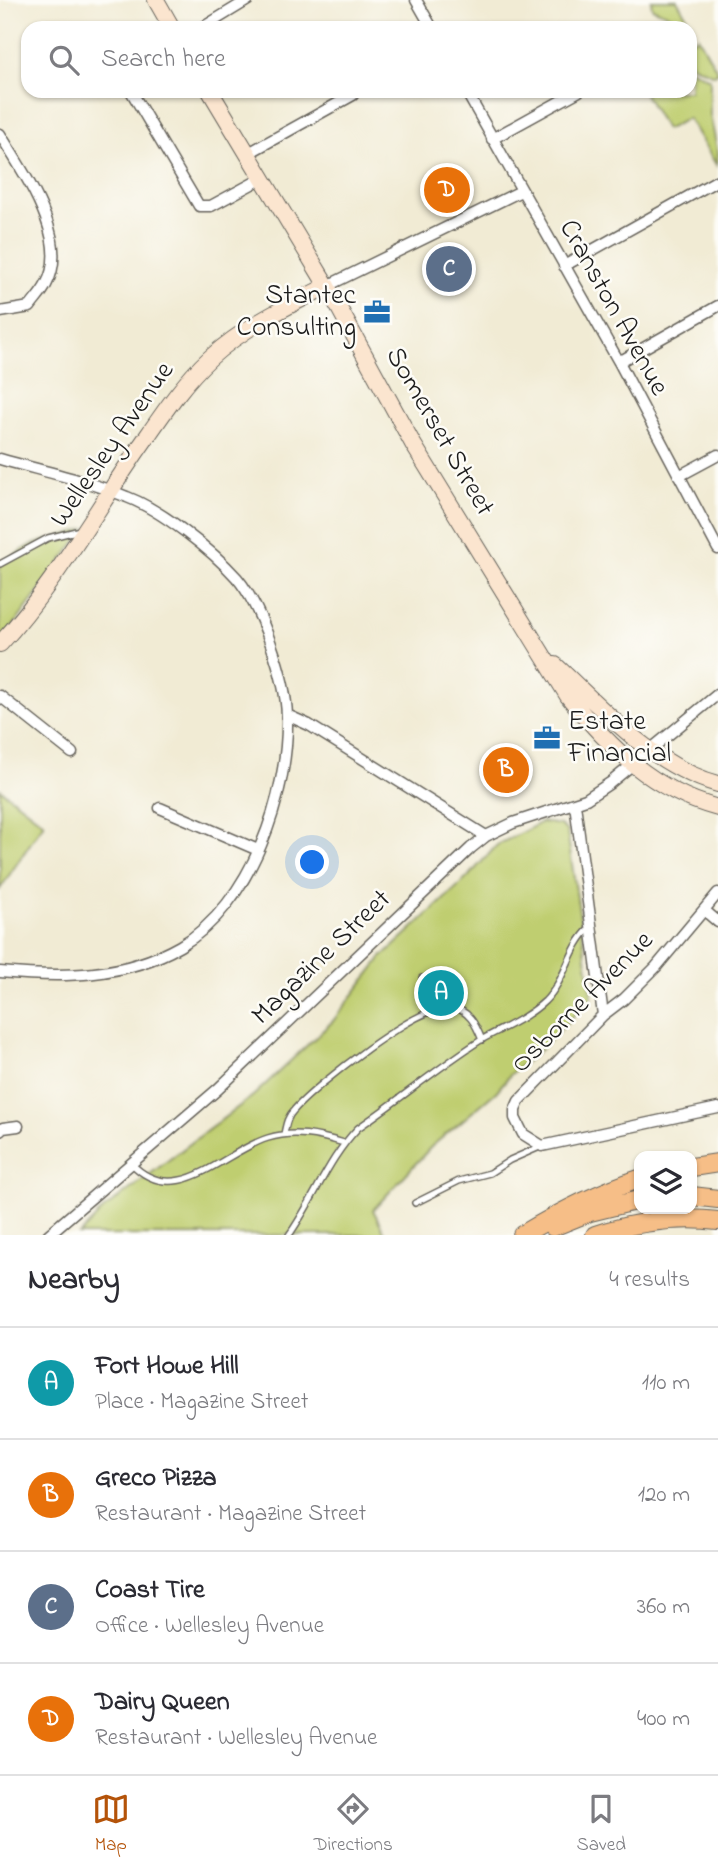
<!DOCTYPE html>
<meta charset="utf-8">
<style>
:root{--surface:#fff;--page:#f7f7f7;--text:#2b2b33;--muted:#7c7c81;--line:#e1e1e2;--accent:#b45309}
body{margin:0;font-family:"Indie Flower",sans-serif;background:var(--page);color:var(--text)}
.controls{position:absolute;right:21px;bottom:21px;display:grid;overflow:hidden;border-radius:14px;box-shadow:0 2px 5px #0004}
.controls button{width:63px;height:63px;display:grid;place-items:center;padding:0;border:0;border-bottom:2px solid var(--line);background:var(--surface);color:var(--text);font:35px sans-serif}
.you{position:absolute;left:313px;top:863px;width:24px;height:24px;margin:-18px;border:5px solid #fff;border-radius:50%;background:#1a73e8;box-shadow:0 0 0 10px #1a73e833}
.badge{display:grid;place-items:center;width:46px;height:46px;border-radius:50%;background:var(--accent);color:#fff;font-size:23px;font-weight:700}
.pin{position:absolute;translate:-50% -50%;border:4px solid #fff;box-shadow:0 2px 7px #0006}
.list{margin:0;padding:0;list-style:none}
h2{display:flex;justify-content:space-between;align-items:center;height:91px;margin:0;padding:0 28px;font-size:30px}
h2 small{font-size:23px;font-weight:400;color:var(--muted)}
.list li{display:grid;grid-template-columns:46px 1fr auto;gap:21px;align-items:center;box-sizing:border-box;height:112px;padding:0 28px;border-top:2px solid var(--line)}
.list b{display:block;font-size:26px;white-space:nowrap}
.list p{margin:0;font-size:23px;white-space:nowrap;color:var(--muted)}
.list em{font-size:23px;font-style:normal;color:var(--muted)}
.icon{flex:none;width:38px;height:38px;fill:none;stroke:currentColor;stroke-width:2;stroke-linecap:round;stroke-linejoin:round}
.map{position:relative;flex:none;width:718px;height:1235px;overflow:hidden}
.search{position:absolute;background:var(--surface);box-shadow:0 2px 5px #0004;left:21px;right:21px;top:21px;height:77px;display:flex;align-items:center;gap:18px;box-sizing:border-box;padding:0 24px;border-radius:21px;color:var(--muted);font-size:26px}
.sheet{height:539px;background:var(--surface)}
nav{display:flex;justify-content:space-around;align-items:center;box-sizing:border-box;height:98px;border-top:2px solid var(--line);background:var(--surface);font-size:19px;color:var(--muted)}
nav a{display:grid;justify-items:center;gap:4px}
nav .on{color:var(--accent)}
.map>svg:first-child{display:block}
.green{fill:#bfce70;stroke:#6e7546;stroke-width:2}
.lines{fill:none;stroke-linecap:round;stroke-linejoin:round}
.lane-casing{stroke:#67645c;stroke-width:8}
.street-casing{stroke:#67645c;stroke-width:13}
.secondary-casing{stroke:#67645c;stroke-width:18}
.primary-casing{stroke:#67645c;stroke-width:20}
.lane{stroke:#fff;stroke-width:5}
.street{stroke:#fff;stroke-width:10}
.secondary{stroke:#fbe5cf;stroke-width:16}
.primary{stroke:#f6be87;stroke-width:18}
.labels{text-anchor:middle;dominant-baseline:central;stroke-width:5;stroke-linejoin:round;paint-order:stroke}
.poi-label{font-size:28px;fill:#1c1c1c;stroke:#fdfcf7;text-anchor:end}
.street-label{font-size:28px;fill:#1c1c1c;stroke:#fdfcf7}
</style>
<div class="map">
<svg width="718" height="1235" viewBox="0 0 718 1235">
<rect width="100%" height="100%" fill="#fdfcf7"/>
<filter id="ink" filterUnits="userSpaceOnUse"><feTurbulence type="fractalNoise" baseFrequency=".0143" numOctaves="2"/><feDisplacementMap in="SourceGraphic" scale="14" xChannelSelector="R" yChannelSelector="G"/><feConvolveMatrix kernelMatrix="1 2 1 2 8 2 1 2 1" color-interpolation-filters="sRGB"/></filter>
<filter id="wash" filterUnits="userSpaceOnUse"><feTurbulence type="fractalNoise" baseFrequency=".00686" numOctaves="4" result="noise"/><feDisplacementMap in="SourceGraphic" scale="28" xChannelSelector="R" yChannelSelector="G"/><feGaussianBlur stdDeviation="1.57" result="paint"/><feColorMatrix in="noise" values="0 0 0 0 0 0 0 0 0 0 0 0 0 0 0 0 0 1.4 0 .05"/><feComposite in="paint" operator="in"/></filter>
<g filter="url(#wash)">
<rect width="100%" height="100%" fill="#f1ebd4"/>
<path class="green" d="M651,0H677L687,17L677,22L667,14L652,8Z
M698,37L718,72L715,75L691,65L690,42Z
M690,69L710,79V115L718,153L717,166L688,118L666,130L643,91H690Z
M85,529L0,644V564L31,545Z
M0,789L44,823L0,889Z
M542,822L560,825L567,831L592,997L542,1048L510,1075L496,1092L431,1147L373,1210L386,1235H79L103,1210L254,1095L333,1021L383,956L468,877L497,845Z"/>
</g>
<g filter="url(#ink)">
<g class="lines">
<defs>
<path id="lane" d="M0,564L48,538L80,530
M422,978L427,1011
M284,1134C286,1125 287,1117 294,1110C316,1085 419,1004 450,1007C469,1009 476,1025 482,1040
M131,1163C176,1211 224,1151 268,1138C294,1130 318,1135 344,1143
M415,1203L459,1181L490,1173L510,1160L542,1146
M289,1235C314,1200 328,1159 358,1128C400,1099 439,1067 481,1040C504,1027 526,1019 545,1001C566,980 569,947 590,928"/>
<path id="street" d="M416,0L432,28
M202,28L248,0
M131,91L199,206H211L261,179
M466,91L619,362L718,549
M0,134C23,173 72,239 46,285C42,293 35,300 30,307L0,312
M492,139L579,91
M247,154L353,95
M564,266L718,180
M327,286L521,191
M619,362L718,306
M0,459C42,471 86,480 127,497C161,510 212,550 237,578C261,606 286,678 287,716C289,795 251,905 180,946C124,978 62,978 0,972
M679,476L718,455
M0,696L72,753
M287,715L309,725L486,836
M575,804L603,1015
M160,808L258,850
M718,893L656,967L624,999L603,1015L519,1101L515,1110V1118L523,1134L542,1146L718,1108
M704,910L718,922
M0,1131L3,1128L18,1126
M48,1235L218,1089L471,848L486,836L513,823L586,799L610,783L718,694"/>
<path id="secondary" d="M156,0L172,28
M210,91L327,286L413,444L568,696C609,747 653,791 718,808
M0,644C56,583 96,509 144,441C164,412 184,382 210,358C244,327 286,307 327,286
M555,665C604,710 652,766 718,784"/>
<path id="primary" d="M692,1167L718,1163
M692,1196L718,1199
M553,1227L590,1212L639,1200
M522,1235C560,1212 597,1193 639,1179
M595,1235C636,1222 675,1216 718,1221"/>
</defs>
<use href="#lane" class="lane-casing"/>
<use href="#street" class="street-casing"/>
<use href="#secondary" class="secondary-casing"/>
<use href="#primary" class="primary-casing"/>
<use href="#lane" class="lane"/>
<use href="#street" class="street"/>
<use href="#secondary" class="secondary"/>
<use href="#primary" class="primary"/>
</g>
</g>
<defs>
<symbol id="office-bare" viewBox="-9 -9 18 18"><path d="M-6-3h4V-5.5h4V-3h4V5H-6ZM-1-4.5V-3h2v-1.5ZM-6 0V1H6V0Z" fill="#1f6fb2" stroke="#fdfcf7" stroke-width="2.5" paint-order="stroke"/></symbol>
</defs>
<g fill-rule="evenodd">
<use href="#office-bare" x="358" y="293" width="38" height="38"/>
<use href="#office-bare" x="528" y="719" width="38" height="38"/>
</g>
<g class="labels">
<g class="poi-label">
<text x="356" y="296">Stantec<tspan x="356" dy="32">Consulting</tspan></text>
<text x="568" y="722" text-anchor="start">Estate<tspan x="568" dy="32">Financial</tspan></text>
</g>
<g class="street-label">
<text transform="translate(613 308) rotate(61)">Cranston Avenue</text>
<text transform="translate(439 432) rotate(60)">Somerset Street</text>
<text transform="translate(113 445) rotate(-55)">Wellesley Avenue</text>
<text transform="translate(322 958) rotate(-44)">Magazine Street</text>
<text transform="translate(583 1003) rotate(-45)">Osborne Avenue</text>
</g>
</g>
</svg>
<div class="controls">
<button><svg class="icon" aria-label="layers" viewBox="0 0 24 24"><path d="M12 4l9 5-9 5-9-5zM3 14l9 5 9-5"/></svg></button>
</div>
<div class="you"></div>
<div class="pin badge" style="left:441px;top:993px;background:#0f9aa8">A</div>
<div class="pin badge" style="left:506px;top:770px;background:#e8710a">B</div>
<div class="pin badge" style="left:449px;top:269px;background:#5c6f8a">C</div>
<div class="pin badge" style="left:447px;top:190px;background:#e8710a">D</div>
<div class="search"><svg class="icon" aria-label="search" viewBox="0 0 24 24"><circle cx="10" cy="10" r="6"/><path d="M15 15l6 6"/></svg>Search here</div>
</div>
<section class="sheet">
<h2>Nearby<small>4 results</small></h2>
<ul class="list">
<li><span class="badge" style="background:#0f9aa8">A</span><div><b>Fort Howe Hill</b><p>Place · Magazine Street</p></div><em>110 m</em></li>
<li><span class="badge" style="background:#e8710a">B</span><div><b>Greco Pizza</b><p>Restaurant · Magazine Street</p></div><em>120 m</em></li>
<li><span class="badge" style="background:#5c6f8a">C</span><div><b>Coast Tire</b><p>Office · Wellesley Avenue</p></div><em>360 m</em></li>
<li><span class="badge" style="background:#e8710a">D</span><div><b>Dairy Queen</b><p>Restaurant · Wellesley Avenue</p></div><em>400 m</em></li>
</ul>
</section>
<nav>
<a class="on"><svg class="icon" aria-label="map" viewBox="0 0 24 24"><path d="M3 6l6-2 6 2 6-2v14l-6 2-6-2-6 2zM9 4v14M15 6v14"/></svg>Map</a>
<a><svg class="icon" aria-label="directions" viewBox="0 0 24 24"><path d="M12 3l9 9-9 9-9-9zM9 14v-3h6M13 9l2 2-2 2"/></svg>Directions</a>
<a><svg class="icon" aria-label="saved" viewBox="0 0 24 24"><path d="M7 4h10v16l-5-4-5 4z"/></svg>Saved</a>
</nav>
